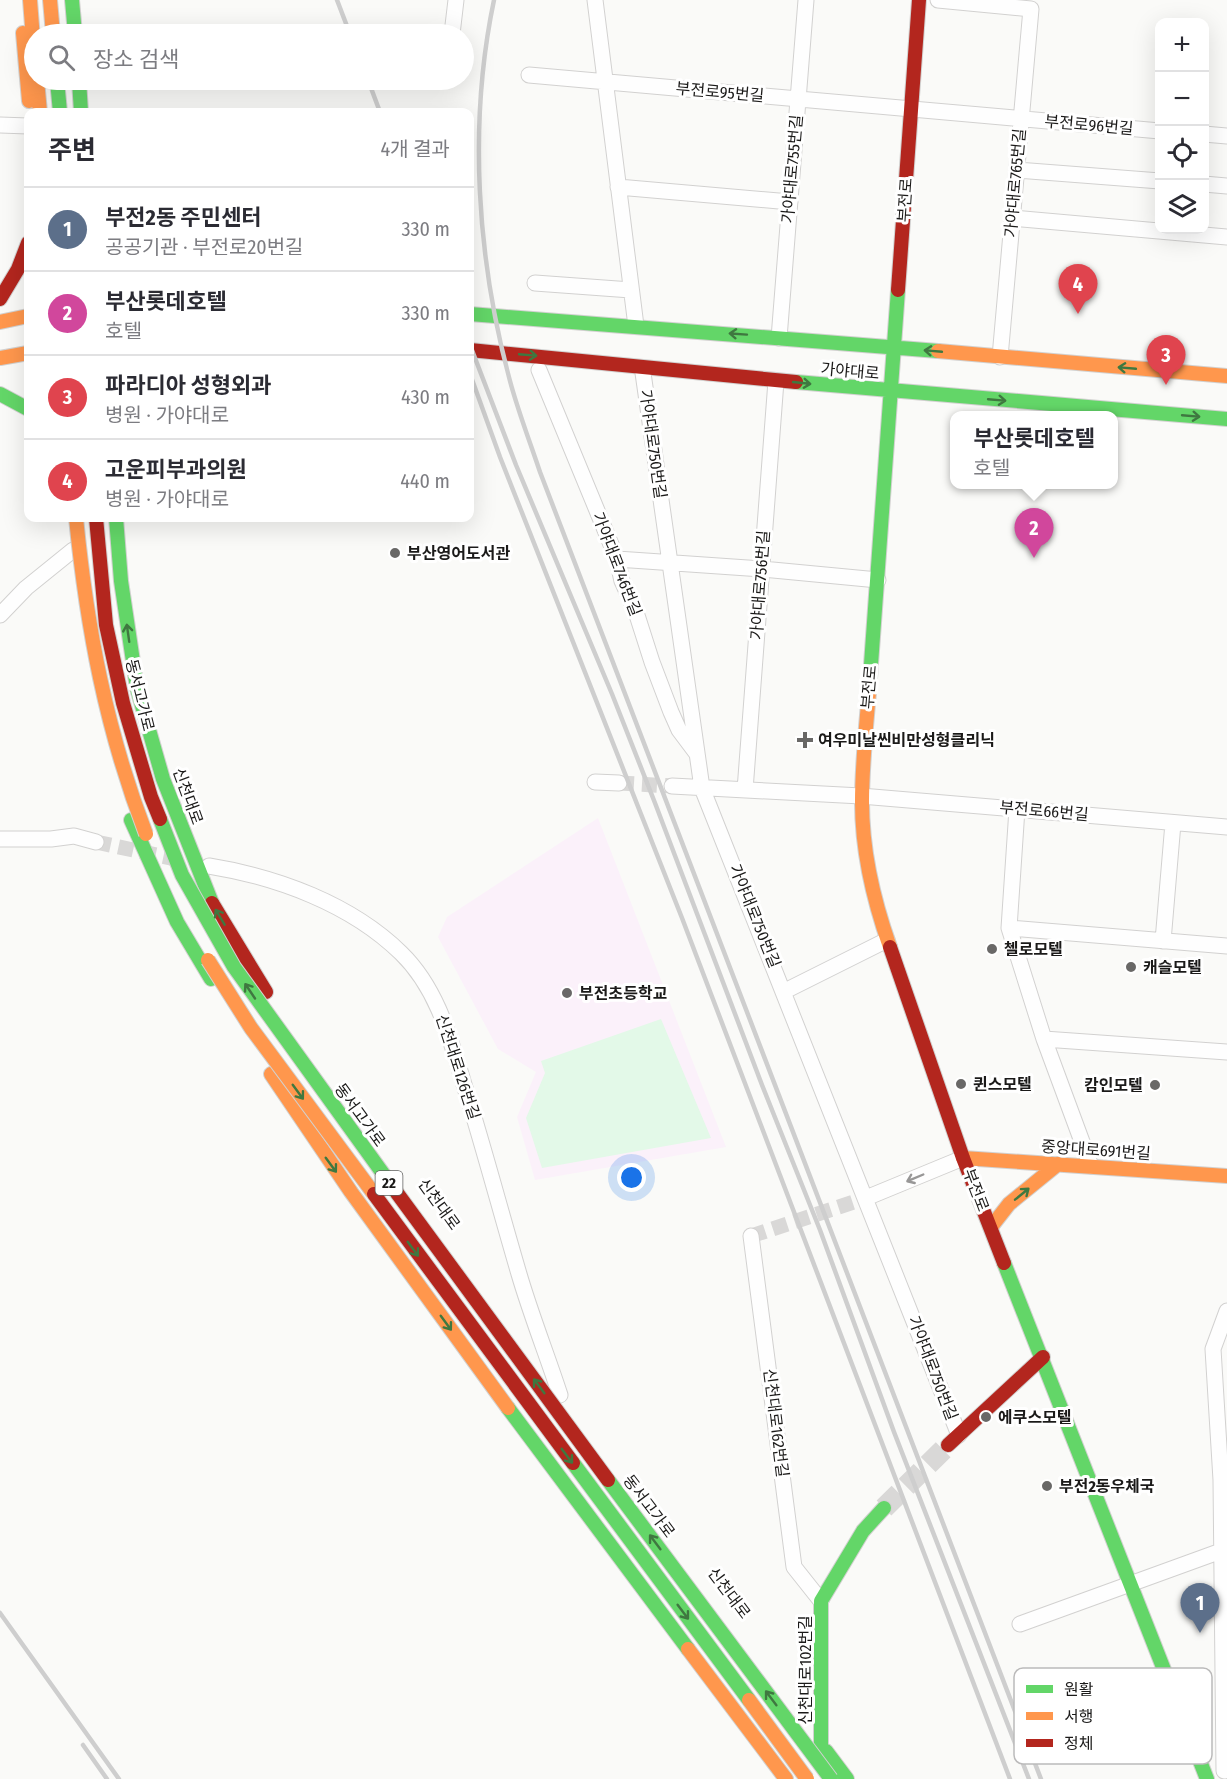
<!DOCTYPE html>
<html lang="ko">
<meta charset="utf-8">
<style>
:root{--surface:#fff;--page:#f7f7f7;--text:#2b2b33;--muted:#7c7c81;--line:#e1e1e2;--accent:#0f766e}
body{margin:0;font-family:"Fira Sans Condensed","Noto Sans KR",sans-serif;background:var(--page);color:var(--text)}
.controls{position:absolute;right:18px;top:18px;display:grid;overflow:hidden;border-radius:12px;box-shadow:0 6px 24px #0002}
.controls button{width:54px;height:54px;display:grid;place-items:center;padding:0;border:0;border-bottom:2px solid var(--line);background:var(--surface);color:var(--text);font:30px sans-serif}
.you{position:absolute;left:632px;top:1178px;width:21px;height:21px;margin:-15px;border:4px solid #fff;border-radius:50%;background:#1a73e8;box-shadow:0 0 0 9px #1a73e833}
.badge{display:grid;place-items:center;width:39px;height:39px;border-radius:50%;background:var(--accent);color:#fff;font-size:20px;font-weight:700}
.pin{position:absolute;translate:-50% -50px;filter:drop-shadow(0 2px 3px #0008)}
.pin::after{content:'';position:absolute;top:32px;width:21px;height:18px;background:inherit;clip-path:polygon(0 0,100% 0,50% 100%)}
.popup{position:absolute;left:950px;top:411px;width:168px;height:78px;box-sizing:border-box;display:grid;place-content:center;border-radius:12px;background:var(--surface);filter:drop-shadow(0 2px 4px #0005);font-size:20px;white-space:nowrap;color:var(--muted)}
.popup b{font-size:22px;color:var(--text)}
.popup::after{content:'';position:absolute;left:50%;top:100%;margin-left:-12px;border:12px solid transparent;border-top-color:var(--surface)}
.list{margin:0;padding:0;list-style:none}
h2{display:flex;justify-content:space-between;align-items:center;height:78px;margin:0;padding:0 24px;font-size:26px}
h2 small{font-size:20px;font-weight:400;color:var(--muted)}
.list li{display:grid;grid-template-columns:39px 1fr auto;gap:18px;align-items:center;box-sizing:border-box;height:84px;padding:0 24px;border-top:2px solid var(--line)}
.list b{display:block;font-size:22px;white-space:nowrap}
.list p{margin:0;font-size:20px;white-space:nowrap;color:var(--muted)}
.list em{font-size:20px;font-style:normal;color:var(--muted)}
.icon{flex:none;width:33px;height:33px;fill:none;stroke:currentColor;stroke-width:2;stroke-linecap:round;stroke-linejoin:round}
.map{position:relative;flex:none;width:1227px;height:1779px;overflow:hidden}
.search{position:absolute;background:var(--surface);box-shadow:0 6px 24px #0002;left:24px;top:24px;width:450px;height:66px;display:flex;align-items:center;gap:15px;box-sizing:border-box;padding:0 21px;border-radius:33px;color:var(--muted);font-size:22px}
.panel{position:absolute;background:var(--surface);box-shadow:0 6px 24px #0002;left:24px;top:108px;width:450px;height:414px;border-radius:12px}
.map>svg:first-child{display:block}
.education{fill:#fbf1fa}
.green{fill:#e3f9e8}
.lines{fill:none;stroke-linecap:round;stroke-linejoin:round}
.street-tunnel{stroke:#d9d8d7;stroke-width:15;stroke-dasharray:15 8;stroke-linecap:butt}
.secondary-tunnel{stroke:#d9d8d7;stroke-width:21;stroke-dasharray:21 10;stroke-linecap:butt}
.street-casing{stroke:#d2d1d0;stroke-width:17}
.fast-casing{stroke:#d2d1d0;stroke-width:16}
.slow-casing{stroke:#d2d1d0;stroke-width:16}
.jam-casing{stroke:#d2d1d0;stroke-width:16}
.street{stroke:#fefefe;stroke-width:15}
.fast{stroke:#63d668;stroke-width:14}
.slow{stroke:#ff974d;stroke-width:14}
.jam{stroke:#b3261e;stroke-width:14}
.rail{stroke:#cecece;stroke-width:4.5}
.fast-bridge-casing{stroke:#d2d1d0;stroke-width:16;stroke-linecap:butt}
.slow-bridge-casing{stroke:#d2d1d0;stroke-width:16;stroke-linecap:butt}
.jam-bridge-casing{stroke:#d2d1d0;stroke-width:16;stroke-linecap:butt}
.fast-bridge{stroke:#63d668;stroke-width:14}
.slow-bridge{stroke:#ff974d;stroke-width:14}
.jam-bridge{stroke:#b3261e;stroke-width:14}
.oneway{stroke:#3f7840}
.oneway2{stroke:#989797}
.poi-dot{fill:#696867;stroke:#fff;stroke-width:2}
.labels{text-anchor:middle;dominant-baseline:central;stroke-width:6;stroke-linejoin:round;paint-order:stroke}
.shield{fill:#fff;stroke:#5f5f5e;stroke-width:1.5}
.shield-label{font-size:15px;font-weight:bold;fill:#1b1a19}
.street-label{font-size:16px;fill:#1b1a19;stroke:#fff}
.poi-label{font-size:16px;font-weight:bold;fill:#1b1a19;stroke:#fff;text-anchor:start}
.key{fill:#fff;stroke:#bbbaba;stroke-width:1.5}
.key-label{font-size:16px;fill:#1b1a19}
</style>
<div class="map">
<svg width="1227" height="1779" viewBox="0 0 1227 1779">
<rect width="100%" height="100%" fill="#fafaf8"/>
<path class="education" d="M598,818L726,1147L535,1180L517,1117L536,1072L498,1049L438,937L447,917Z"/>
<path class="green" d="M661,1019L711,1138L542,1168L526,1118L545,1073L541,1061Z"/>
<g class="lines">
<path class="street-tunnel" d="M619,783L672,786
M96,842L180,860
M751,1236L866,1198"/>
<path class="secondary-tunnel" d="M884,1508L948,1445"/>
<defs>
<path id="street" d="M595,0L636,326
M938,0L1031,9L1000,357
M452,34L456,0
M529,75L1160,131
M0,125L28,126
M1204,134L1227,136
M1017,170L1160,181
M1204,184L1227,186
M618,187L790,202
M1012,218L1227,237
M535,283L631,290
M779,338L806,0
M539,370L617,559L622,581L636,612L652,662L671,712L679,730L697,754
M643,373L702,788L959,1435
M617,559L762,569L878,580
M0,615L26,588L73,550
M595,782L619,783
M672,786L861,796L1227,827
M745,790L776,381
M1017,809L1009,928L1044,1039L1091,1166
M0,839H51L74,836L96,842
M209,866C277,877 351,904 401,953C439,990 451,1042 466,1091C485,1152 501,1213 519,1274C531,1315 547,1355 560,1395
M1009,928L1227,946
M1163,941L1173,823
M785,991L887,940
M1044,1039L1227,1052
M866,1198L963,1158
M751,1236L794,1567L821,1601
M1020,1624L1221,1551
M1224,1771L1221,1480L1213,1349L1227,1311"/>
<path id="fast" d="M72,0L75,34
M57,80L60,112
M79,80L81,112
M470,314L938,351
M796,382L1227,419
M0,394L28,409
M116,518L121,581L137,688L163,779L212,903
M869,692L898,290
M131,820L177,922L211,979
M1004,1263L1207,1779
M508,1408L688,1649
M826,1751L847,1779
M823,1763L821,1744V1601L863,1531L884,1508"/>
<path id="slow" d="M30,0L34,52
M50,0L53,34
M23,33L29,101
M37,80L40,112
M0,322L28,316
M938,351L1227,376
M0,358L28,353
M869,692C866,728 862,765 862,802C862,851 874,902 890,947
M271,1074L351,1192L508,1408
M963,1158L1227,1176
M991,1227L1009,1204L1058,1164
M688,1649L786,1779"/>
<path id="jam" d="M898,290L919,0
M0,299L18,269L28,243
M470,350L796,382
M212,903L266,992
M890,947L963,1158L1004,1263
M948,1445L1043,1357"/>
</defs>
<use href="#street" class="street-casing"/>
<use href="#fast" class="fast-casing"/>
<use href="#slow" class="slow-casing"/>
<use href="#jam" class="jam-casing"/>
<use href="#street" class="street"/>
<use href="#fast" class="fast"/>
<use href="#slow" class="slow"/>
<use href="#jam" class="jam"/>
<path class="rail" d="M337,0L350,34
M494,0C468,124 477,259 510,381C518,411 530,442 540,472L1041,1779
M368,80L380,112
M470,345L516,465L612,694L655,803L762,1085L820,1230L894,1432L1029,1779
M470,374L500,457L682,918L1010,1779
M0,1613L119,1779
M83,1745L107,1779"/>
<defs>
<path id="fast-bridge" d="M160,819L182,875L234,967L397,1193
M573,1463L749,1700
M608,1480L831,1779"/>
<path id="slow-bridge" d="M76,518C87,628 106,730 146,834
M208,960L251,1028L374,1194
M749,1700L807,1779"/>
<path id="jam-bridge" d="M96,518L106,625L123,703L151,797L160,819
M397,1193L608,1480
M374,1194L573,1463"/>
</defs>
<use href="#fast-bridge" class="fast-bridge-casing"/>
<use href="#slow-bridge" class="slow-bridge-casing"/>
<use href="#jam-bridge" class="jam-bridge-casing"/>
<use href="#fast-bridge" class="fast-bridge"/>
<use href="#slow-bridge" class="slow-bridge"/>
<use href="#jam-bridge" class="jam-bridge"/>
</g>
<defs><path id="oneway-shaft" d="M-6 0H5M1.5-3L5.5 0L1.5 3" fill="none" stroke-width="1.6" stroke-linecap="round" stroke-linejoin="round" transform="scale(1.5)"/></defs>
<g class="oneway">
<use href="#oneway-shaft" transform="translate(738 334) rotate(-176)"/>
<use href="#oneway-shaft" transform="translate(933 351) rotate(-175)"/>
<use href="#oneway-shaft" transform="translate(528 355) rotate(5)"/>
<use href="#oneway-shaft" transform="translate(1127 368) rotate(-175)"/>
<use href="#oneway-shaft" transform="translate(802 383) rotate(6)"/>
<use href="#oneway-shaft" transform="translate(997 400) rotate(5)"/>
<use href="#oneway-shaft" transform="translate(1191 416) rotate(5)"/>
<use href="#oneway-shaft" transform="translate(128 633) rotate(-98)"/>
<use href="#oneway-shaft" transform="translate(220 917) rotate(-121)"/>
<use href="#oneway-shaft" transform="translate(250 991) rotate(-124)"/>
<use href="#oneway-shaft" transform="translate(298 1092) rotate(54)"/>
<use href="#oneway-shaft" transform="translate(331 1165) rotate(54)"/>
<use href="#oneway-shaft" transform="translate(1022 1194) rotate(-39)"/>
<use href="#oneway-shaft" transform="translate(413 1249) rotate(54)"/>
<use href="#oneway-shaft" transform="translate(446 1323) rotate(54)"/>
<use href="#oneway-shaft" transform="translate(539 1386) rotate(-127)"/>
<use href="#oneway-shaft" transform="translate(567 1456) rotate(53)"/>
<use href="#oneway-shaft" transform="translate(655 1542) rotate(-127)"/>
<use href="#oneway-shaft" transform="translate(683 1612) rotate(53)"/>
<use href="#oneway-shaft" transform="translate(771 1698) rotate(-127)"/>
</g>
<use class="oneway2" href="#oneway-shaft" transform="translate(915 1178) rotate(157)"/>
<g class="poi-dot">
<circle cx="395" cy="553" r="6"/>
<path d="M802 731h6v6h6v6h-6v6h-6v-6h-6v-6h6z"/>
<circle cx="992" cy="949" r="6"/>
<circle cx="1131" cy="967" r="6"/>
<circle cx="567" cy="993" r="6"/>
<circle cx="961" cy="1084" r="6"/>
<circle cx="1155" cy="1085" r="6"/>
<circle cx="986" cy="1417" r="6"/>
<circle cx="1047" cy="1486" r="6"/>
</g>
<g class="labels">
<rect class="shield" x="375.5" y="1171" width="27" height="24" rx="4.5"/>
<g class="shield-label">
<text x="389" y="1183">22</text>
</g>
<g class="street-label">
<text transform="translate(720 92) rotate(5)">부전로95번길</text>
<text transform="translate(1089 125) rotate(5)">부전로96번길</text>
<text transform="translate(792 169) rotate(-85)">가야대로755번길</text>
<text transform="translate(1015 183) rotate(-85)">가야대로765번길</text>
<text transform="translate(905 200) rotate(-86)">부전로</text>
<text transform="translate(850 371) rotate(5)">가야대로</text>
<text transform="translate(653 444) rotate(82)">가야대로750번길</text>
<text transform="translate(617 564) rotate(69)">가야대로746번길</text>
<text transform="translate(760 585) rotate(-86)">가야대로756번길</text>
<text transform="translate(869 687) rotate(-85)">부전로</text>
<text transform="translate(140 695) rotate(76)">동서고가로</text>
<text transform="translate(188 796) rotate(70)">신천대로</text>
<text transform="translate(1044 811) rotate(5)">부전로66번길</text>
<text transform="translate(755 916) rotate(68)">가야대로750번길</text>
<text transform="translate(458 1067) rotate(72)">신천대로126번길</text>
<text transform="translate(360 1115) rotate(54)">동서고가로</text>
<text transform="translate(1096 1150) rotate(4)">중앙대로691번길</text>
<text transform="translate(976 1190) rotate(69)">부전로</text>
<text transform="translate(439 1204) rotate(54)">신천대로</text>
<text transform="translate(933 1368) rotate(69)">가야대로750번길</text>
<text transform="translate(776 1423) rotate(83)">신천대로162번길</text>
<text transform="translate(649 1506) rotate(53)">동서고가로</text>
<text transform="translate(729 1593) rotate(53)">신천대로</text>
<text transform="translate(805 1670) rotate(-90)">신천대로102번길</text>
</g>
<g class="poi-label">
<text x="407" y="553">부산영어도서관</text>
<text x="818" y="740">여우미날씬비만성형클리닉</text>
<text x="1004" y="949">첼로모텔</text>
<text x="1143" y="967">캐슬모텔</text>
<text x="579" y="993">부전초등학교</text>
<text x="973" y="1084">퀸스모텔</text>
<text x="1143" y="1085" text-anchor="end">캄인모텔</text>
<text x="998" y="1417">에쿠스모텔</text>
<text x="1059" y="1486">부전2동우체국</text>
</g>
</g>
<rect x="1014" y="1668" width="198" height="96" rx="9" class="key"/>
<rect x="1026" y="1685" width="27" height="8" fill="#63d668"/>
<rect x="1026" y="1712" width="27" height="8" fill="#ff974d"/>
<rect x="1026" y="1739" width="27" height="8" fill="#b3261e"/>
<g class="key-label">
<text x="1064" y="1695">원활</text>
<text x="1064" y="1722">서행</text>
<text x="1064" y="1749">정체</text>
</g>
</svg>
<div class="controls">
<button>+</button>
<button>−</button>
<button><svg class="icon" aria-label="locate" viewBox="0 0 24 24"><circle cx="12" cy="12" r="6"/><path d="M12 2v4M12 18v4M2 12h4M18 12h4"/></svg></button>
<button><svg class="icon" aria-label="layers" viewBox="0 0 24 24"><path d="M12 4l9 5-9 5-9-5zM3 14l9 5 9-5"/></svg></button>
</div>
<div class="you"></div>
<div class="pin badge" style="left:1200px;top:1633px;background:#5c6f8a">1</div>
<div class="pin badge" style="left:1034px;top:558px;background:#d1479c">2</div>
<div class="popup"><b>부산롯데호텔</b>호텔</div>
<div class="pin badge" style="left:1166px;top:385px;background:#e0444e">3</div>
<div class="pin badge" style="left:1078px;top:314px;background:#e0444e">4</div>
<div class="search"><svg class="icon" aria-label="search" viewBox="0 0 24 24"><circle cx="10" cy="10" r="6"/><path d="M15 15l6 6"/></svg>장소 검색</div>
<section class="panel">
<h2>주변<small>4개 결과</small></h2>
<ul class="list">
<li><span class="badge" style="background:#5c6f8a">1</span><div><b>부전2동 주민센터</b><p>공공기관 · 부전로20번길</p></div><em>330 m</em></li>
<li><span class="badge" style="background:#d1479c">2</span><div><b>부산롯데호텔</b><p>호텔</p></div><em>330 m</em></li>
<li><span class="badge" style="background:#e0444e">3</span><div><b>파라디아 성형외과</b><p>병원 · 가야대로</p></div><em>430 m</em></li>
<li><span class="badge" style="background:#e0444e">4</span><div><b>고운피부과의원</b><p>병원 · 가야대로</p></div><em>440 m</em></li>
</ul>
</section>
</div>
